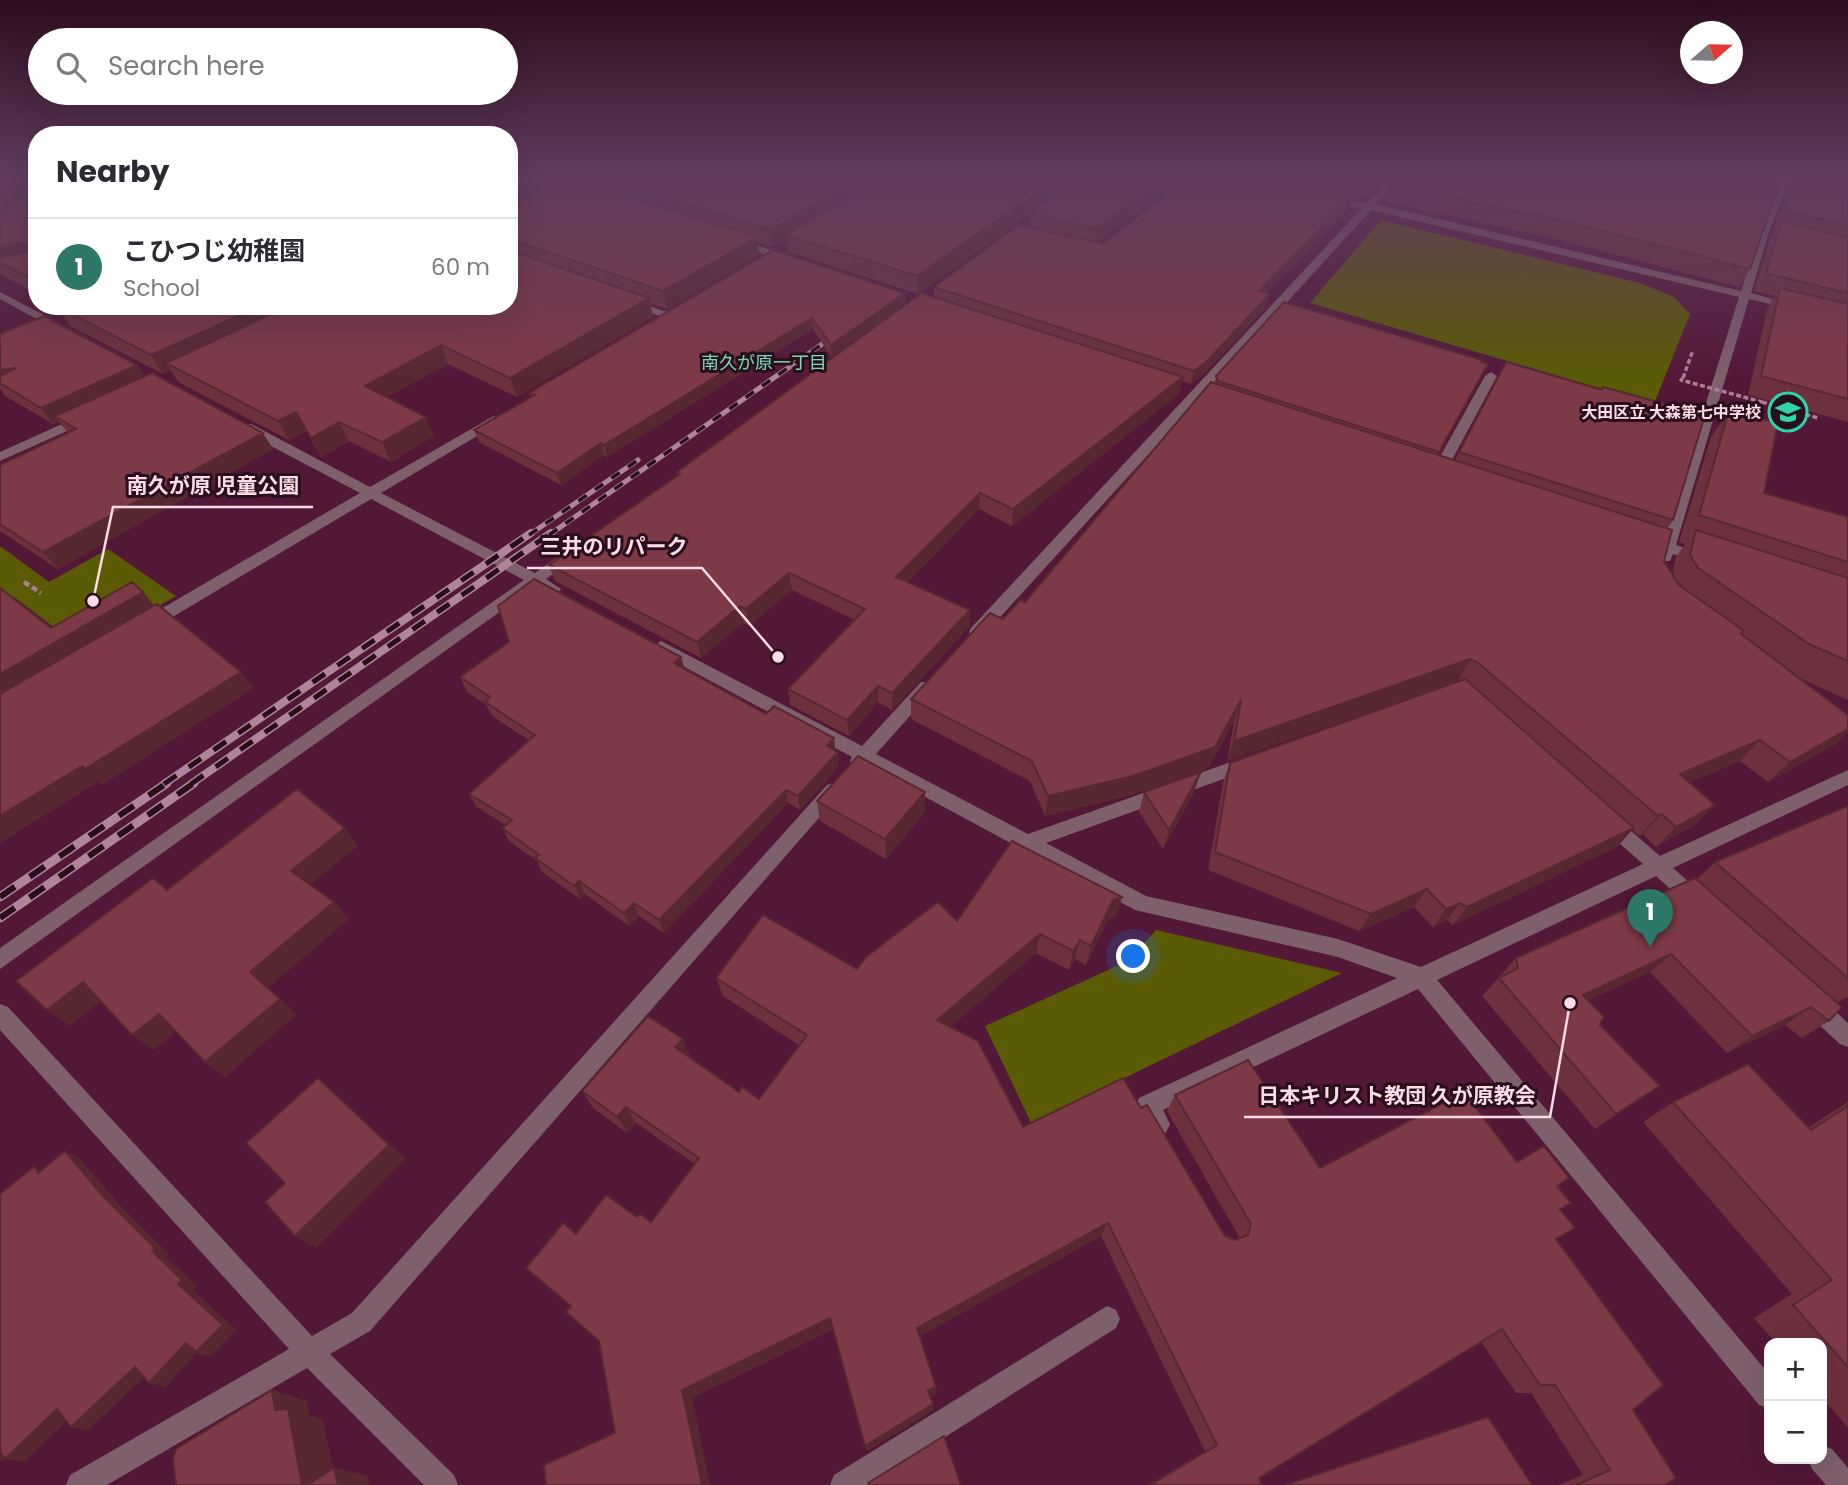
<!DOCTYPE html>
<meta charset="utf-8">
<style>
:root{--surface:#fff;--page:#f2f2f3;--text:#2b2b33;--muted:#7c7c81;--line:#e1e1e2;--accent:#2d7769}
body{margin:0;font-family:Poppins,"Noto Sans JP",sans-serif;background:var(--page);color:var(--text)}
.controls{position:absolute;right:21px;bottom:21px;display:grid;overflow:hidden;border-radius:14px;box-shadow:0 7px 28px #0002}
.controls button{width:63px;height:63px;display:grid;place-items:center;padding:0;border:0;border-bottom:2px solid var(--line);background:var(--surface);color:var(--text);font:35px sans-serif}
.compass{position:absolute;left:1680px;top:21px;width:63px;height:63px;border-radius:50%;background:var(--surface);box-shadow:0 7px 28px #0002;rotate:70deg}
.you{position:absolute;left:1134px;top:957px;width:24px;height:24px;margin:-18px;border:5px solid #fff;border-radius:50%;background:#1a73e8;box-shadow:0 0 0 10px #1a73e833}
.badge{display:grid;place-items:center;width:46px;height:46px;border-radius:50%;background:var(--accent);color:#fff;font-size:23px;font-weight:700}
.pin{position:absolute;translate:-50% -58px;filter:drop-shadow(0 2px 4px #0008)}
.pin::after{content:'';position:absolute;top:37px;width:24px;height:21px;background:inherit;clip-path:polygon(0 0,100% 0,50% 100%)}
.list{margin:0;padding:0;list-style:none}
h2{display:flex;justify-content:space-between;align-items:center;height:91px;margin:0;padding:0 28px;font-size:30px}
h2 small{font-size:23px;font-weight:400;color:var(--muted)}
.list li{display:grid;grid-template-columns:46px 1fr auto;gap:21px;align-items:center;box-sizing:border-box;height:98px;padding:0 28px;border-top:2px solid var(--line)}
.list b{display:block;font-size:26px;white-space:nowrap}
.list p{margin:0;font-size:23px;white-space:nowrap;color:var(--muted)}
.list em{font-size:23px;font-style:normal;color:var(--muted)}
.icon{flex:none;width:38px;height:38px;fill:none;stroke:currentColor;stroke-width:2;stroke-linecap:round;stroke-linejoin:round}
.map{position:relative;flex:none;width:1848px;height:1485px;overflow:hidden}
.search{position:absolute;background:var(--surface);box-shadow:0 7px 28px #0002;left:28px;top:28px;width:490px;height:77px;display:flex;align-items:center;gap:18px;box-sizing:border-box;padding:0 24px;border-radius:38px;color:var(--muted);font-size:26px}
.panel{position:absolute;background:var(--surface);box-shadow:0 7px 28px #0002;left:28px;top:126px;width:490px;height:189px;border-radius:28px}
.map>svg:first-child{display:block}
.green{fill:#5a5b04}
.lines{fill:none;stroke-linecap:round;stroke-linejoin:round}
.path-far1{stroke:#ac7e95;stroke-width:3.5;stroke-dasharray:5 2.5;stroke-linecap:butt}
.path{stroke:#ac7e95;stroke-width:4.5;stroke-dasharray:6 3.5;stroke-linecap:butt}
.minor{fill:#7e606d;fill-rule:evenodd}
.rail-far2-casing{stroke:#b0849a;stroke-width:5}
.rail-far1-casing{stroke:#b0849a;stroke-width:8}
.rail-casing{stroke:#b0849a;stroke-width:9}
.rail-far2{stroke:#290f1c;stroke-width:3.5;stroke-dasharray:10;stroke-linecap:butt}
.rail-far1{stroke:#290f1c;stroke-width:5;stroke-dasharray:15;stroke-linecap:butt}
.rail{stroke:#290f1c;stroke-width:6;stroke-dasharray:18;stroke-linecap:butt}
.path-bridge{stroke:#ac7e95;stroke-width:3.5;stroke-dasharray:5 2.5;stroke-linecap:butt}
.wall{fill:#6c313c;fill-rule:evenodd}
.shaded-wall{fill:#582831}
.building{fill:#7e3946;stroke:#582831;stroke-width:2}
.labels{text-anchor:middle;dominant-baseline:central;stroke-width:6;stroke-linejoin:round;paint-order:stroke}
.far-poi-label{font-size:16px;font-weight:bold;fill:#fbdbe8;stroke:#290f1c;text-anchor:end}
.far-neighbourhood-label{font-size:18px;fill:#7bd8b9;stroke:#290f1c}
.leader{fill:none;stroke:#fbdbe8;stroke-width:2.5}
.callout-dot{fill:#fbdbe8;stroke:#290f1c;stroke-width:2.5}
.callout-label{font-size:21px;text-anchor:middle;font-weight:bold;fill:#fbdbe8;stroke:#290f1c;stroke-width:6;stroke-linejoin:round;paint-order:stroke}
</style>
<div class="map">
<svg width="1848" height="1485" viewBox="0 0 1848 1485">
<rect width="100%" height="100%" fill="#531738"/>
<path class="green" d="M1381,220L1640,283L1674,297L1690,314L1654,404L1310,303Z
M0,546L49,582L108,549L176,596L84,650L14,597L0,605Z
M1156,930L1342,973L1031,1123L985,1026L1130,960Z"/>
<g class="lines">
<path class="path-far1" d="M1683,378L1693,350
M1762,402L1818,418"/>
<path class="path" d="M24,582L41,593"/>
<path class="minor" d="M1175,175H1196L1217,181L1212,184Z
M1393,175H1402L1376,204L1741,291L1759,232L1781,175H1791L1769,232L1751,293L1800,307L1794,310L1749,299L1676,545L1707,556L1709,559L1707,562L1702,564L1673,554L1670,561H1660L1658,558L1660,550L1639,540L1646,535L1663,541L1739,297L1371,210L983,636H971L969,632L971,628L1362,208L1326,204L1323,203V199L1367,203Z
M735,238L795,258L796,260L787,262L731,243V239Z
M0,292L65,326L67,328L57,330L0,299Z
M631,300L673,314L675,316L669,319L627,305V301Z
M1491,372L1497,376L1446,471L1439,475L1434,474L1432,471L1485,376Z
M82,415L87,416V422L0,461V452Z
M494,416L500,420L499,423L381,493L535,573L565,552H575L577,555L575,558L546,579L561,589L558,593L553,594L536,586L0,969V948L524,580L371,499L154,628H142L140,624L142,620L360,493L241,430V424H251L370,487Z
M661,641L862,746L921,682H933L935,686L933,690L876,754L1028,834L1242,758H1254L1257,763L1254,768L1046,843L1146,896L1338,939L1421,967L1643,864L1601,827L1599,822L1601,817L1608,814L1615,817L1660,856L1848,770V785L1673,868L1704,895L1707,901L1704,907L1697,910L1690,907L1656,876L1437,980L1769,1374V1408L1759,1405L1418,989L1163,1110L1170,1124L1166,1132L1158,1136L1150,1132L1136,1106L1139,1098L1397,978L1338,957L1135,910L866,765L859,768L853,766L850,761L852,757L655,651L653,647Z
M833,783L839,785L842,790L839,795L370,1331L330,1354L454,1475L458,1485H424L307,1368L107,1485H66L70,1475L289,1349L0,1030V1004L8,1007L312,1336L352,1313L827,785Z
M1812,994L1820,997L1848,1023V1047L1840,1044L1804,1011L1801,1004L1804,997Z
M1107,1306L1116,1310L1120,1319L1116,1328L870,1485H830L834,1475Z
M1822,1445L1832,1449L1848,1468V1485H1826L1812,1469L1808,1459H1822Z"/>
<defs>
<path id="rail-far2" d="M529,535L638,460
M549,535L838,333"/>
<path id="rail-far1" d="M164,784L531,533
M191,784L551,533"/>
<path id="rail" d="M0,897L167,783
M0,918L194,783"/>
</defs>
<use href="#rail-far2" class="rail-far2-casing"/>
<use href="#rail-far1" class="rail-far1-casing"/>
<use href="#rail" class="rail-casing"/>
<use href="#rail-far2" class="rail-far2"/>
<use href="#rail-far1" class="rail-far1"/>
<use href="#rail" class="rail"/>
<path class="path-bridge" d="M1683,378L1681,380L1762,402"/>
</g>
<path class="wall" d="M0,175H37V293L4,277L0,272Z
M509,175H1181L1180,180L1097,243L1103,244L1192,175H1389L1369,197L1362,196L1359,199L1352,198L1349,208L1266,293V307L1203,375L1191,384L1182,381L1179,394L1012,526L979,509L908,582L970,626L892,710L878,702L849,736L790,705L788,689L855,620L792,590L749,626L743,623L701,658L555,581L549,565L677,475V472L934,297V287L1030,228L1031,213L918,294L788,252L787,238L772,247L757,242L759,255L667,309L650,303L653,317L517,397L448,364L387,397L434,436L391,462L349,441L321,457L306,431L289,440L178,382L171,371L163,374L70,326L58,307L509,306ZM590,177L592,185L581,181Z
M1396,175L1750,269L1739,287L1552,238L1382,201L1388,184Z
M1793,175H1848V422L1748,395L1768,306L1775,296L1754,291L1770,239L1776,229L1774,228Z
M773,250L905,304L831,357L813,329L607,457L604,455L561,485L479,442L474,430L531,398L529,393Z
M0,334L137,365L144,376L273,449L58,569L0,531V465L68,433L59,422L53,424L5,396L0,388Z
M1488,364L1438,455L1455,460L1459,452L1673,520L1667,529L1664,561L1672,574L1676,557L1685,544L1679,542L1711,437L1729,410L1764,493L1848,517V700L1797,677L1836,744L1768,782L1740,761L1689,782L1715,805L1694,825L1656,847L1643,834L1639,836L1632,830L1617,847L1453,925L1447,920L1433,927L1414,907L1359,931L1208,870L1223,782L1230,763L1460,681H1458L1227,761L1234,721L1208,768L1128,796L1045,816L1030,781L911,719V699L1003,619L1025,602L1215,383L1216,376Z
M681,657L685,669L766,714L834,738L835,750L839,766L800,810L788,803L664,933L639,916L629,926L585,894L580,899L542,872L537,861L509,841L502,828L505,825L477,807L469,794L529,740L492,716L486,705L467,692L460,677Z
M925,792V812L886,859L820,821L817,801Z
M1144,792H1194L1163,849L1139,812Z
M1848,806V999L1847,997L1837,1003L1829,1021L1802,1038L1785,1025L1727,1053L1650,972L1588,1000L1600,1025L1660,1086L1595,1129L1482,996L1516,958L1696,880L1715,862Z
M1122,897L1116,917L1108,920L1086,965L1075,959L1069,970L1036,953L950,1027L1023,1127L1141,1108L1225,1236L1235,1240L1239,1239V1237L1167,1111L1175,1095L1320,1168L1517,1162L1557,1186L1560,1210L1556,1239L1633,1410L1665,1485H1559L1583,1475L1531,1393H1516L1481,1342L1259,1478L1262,1485H1148L1205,1451L1101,1236L920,1336L936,1387L935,1394L930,1397L933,1404L932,1411L867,1451L833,1329L692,1398L710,1485H546L615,1433L599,1341L571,1306L576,1234L637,1217L651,1222L695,1164L636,1123L627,1133L593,1108L582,1091L683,1039L690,1056L689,1057L739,1092L759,1099L799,1045L723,996L716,978L857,969L957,921Z
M1673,1102L1809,1127L1848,1102V1428L1822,1398V1343H1776L1754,1318L1792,1294L1643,1122Z"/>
<path class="shaded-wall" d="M0,175H36L37,176L24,177L35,193L0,232V202L23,178L0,180Z
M555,175H590V177L509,215V196Z
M864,175H893L786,235L787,238L772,247L770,230Z
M1062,175H1084L918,294L917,276Z
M1167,175H1181L1180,180L1093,246L1096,229Z
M1379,175H1389L1369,197L1374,181Z
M1367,179L1362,196L1359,199L1364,182Z
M1353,196L1349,208L1255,304L1259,291Z
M757,237L759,255L667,309L663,291Z
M25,242L37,259L0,263V246Z
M905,293V304L831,357V345Z
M1270,294L1266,307L1203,375L1191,384L1194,371Z
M649,298L653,317L517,397L510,378Z
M260,306H308L166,363L171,371L163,374L151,355Z
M812,318L813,329L607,457L604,445Z
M441,345L448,364L374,404L365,386Z
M1488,364L1483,374L1434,463L1439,452Z
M137,365L147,381L55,416L59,422L53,424L41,408Z
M16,368L0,383V370Z
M1183,377L1179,394L1012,526L1013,509Z
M296,412L306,431L289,440L278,421Z
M426,417L434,436L391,462L382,442Z
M339,422L349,441L321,457L311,438Z
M263,433L273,449L58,569L43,552Z
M601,443L604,455L561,485L557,473Z
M980,493L979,509L897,593L896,577Z
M789,573L792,590L749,626L746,609Z
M143,592L157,609L0,701V674Z
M740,606L743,623L701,658L697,642Z
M970,610V626L892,710V693Z
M681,657L685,671L674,663Z
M1470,659L1458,681L1227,761L1234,741Z
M241,672L254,688L102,785L85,769Z
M878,686V702L849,736L847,720Z
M1241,700L1234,721L1208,768L1128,796L1045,816L1048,796Z
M1848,729V732L1836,744L1768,782L1790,762Z
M834,738L835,752L827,746Z
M1760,740L1740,761L1661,795L1680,774Z
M838,752L839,766L800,810L798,796Z
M82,766L98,782L0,843V816Z
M1201,772L1194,792L1163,849L1169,830Z
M786,790L788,803L664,933L659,920Z
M925,792V812L886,859L885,839Z
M1715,805L1694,825L1656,847L1676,827Z
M1662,814L1643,834L1639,836L1658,816Z
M345,828L358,846L306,888L291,871Z
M1634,828L1617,847L1453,925L1467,907Z
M579,881L585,894L580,899L574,886Z
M1427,889L1414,907L1359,931L1371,914Z
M1122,897L1116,917L1108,920L1086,965L1091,946L1113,900Z
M334,902L349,919L268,988L250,972Z
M634,903L639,916L629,926L624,913Z
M1460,903L1447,920L1433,927L1446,909Z
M1040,934L1036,953L937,1038V1020Z
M1080,940L1075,959L1069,970L1073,951Z
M1671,954L1650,972L1563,1012L1583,995Z
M83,982L105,998L70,1026L47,1010Z
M280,999L297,1014L225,1077L205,1062Z
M1811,1007L1785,1025L1727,1053L1752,1036Z
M159,1014L179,1029L154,1050L132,1035Z
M683,1039L690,1056L683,1064L675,1047Z
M318,1078L336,1094L406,1159L316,1248L295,1236Z
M1660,1086L1637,1101L1595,1129L1616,1114Z
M626,1107L636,1123L627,1133L617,1117Z
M65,1151L80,1159L119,1204L169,1254L166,1257L197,1286L192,1290L237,1330L210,1357L196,1353L165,1387L149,1383L178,1284L152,1251Z
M1108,1223L1101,1236L917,1338V1328Z
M830,1318L834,1328L692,1398L710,1485H702L682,1390Z
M135,1367L150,1372L88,1430L71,1427Z
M936,1387L935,1394L928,1398V1390Z
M272,1390L307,1401L309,1415L323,1419L336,1485H302L275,1410Z
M933,1404L932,1411L867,1451L865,1446Z
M57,1409L75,1413L24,1462L5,1459Z
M0,1446L15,1448L0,1463Z
M334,1468L367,1475L370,1485H338Z"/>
<path class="building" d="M0,175H37V281L0,263V258L26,253L28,244L25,242L0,246V218L28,189V176L24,177L0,202Z
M509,175H555L509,196Z
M599,175H864L770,230Z
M887,175H1062L917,276L786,235Z
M1081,175H1167L1096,229L1031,213Z
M1192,175H1225L1353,196L1259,291L1270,294L1206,362L1194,371L934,287L1019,225L1103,244Z
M1321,175H1379L1374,181L1367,179L1364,182Z
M1396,175H1782L1750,269L1560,220L1388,184Z
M1798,175H1848V225L1784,211Z
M574,179L757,237L663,291L509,239V206Z
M1781,222L1848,237V293L1766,273Z
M509,250L649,298L510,378L441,345L365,386L426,417L382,442L339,422L311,438L296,412L278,421L166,363L289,306H509Z
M773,250L905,293L831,345L812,318L604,445L601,443L557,473L474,430L535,395L529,393Z
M1780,288L1848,304V399L1761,376Z
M921,293L1183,377L1013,509L980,493L896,577L970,610L892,693L878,686L847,720L788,689L865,609L789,573L746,609L740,606L697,642L549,565L680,474L677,472Z
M1284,302L1482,360L1481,362L1488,364L1439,452L1218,381L1216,376Z
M60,306H260L151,355L58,307Z
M44,316L137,365L41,408L0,383V376L16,368L0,370V334Z
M1506,362L1602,390L1603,387L1705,415L1673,520L1459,452Z
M152,373L263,433L43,552L0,524V465L76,429L55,416Z
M1211,382L1672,530L1664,561L1679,585L1743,630L1741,634L1848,715V729L1790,762L1760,740L1680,774L1715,805L1676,827L1662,814L1658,816L1477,662L1470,659L1234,741L1241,700L1215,747L1133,776L1048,796L1032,761L911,699L990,613L1003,619L1020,600L1025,602Z
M1729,410L1778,423L1764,493L1848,517V562L1699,515Z
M1696,530L1848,578V661L1809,644L1698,568L1690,555Z
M534,579L681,657L674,663L766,714L774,706L834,738L827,746L838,752L798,796L786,790L659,920L634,903L624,913L579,881L574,886L535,858L539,855L502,828L512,820L469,794L535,735L485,702L490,697L460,677L509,642L498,606Z
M132,582L143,592L0,674V588L51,628Z
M157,604L241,672L85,769L82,766L0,816V694Z
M1465,679L1634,828L1467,907L1460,903L1446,909L1427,889L1371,914L1215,852L1230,763Z
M858,756L925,792L885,839L817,801Z
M1201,772L1169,830L1144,792Z
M297,789L345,828L291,871L334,902L250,972L280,999L205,1062L159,1014L132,1035L83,982L47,1010L16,981L153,878L167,890Z
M1848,806V978L1715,862Z
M1012,841L1122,897L1113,900L1091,946L1080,940L1073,951L1040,934L937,1020L978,1041L1023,1127L1123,1078L1141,1108L1147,1105L1225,1236L1235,1240L1248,1235L1251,1224L1175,1095L1248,1060L1320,1168L1464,1092L1517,1162L1544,1146L1569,1178L1557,1186L1571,1203L1560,1209L1575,1228L1556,1239L1663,1385L1633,1410L1676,1478L1665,1485H1576L1610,1470L1555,1385H1540L1502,1329L1259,1478L1262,1485H1150L1217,1445L1108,1223L917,1328L936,1387L928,1390L933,1404L865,1446L830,1318L682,1390L702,1485H546L544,1465L615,1433L599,1341L566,1312L571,1306L526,1268L563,1223L576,1234L606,1195L637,1217L640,1214L651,1222L699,1158L626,1107L617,1117L582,1091L648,1016L683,1039L675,1047L739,1092L742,1087L759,1099L807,1035L716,978L763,915L857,969L866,957L938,902L957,921Z
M1695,878L1842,1007L1829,1021L1811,1007L1752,1036L1671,954L1583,995L1604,1017L1600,1025L1660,1086L1616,1114L1499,978L1518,968L1516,958Z
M1748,1064L1811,1130L1848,1106V1367L1793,1305L1832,1280L1673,1102Z
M318,1078L389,1145L295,1236L265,1202L285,1183L246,1143Z
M65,1151L104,1197L155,1248L152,1251L182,1280L178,1284L223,1325L196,1352L186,1343L149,1383L135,1367L71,1427L57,1409L5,1459L0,1452V1194L35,1166L38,1173Z
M272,1390L275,1410L288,1409L302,1485H176L173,1460L176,1449Z
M1488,1417L1532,1485H1285Z
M944,1436L961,1485H869L868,1483Z
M334,1468L338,1485H307Z"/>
<linearGradient id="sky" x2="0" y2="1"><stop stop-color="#2e0d1f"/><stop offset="0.46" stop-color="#603c5e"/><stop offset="1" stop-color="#603c5e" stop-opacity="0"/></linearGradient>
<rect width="1848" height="383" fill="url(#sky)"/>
<defs>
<symbol id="school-ring" viewBox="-11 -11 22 22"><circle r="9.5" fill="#290f1c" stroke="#2fd4aa" stroke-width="1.5"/><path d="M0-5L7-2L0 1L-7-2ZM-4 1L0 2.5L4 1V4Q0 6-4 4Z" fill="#2fd4aa"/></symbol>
</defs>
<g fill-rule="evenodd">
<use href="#school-ring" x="1766" y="390" width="44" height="44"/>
</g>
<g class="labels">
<g class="far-poi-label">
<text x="1761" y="412">大田区立 大森第七中学校</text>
</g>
<g class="far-neighbourhood-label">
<text x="764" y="362">南久が原一丁目</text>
</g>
</g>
<path class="leader" d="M93 601L113 507H313M778 657L702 568H527M1570 1003L1550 1117H1244"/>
<g class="callout-dot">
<circle cx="93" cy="601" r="7"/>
<circle cx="778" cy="657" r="7"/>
<circle cx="1570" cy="1003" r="7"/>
</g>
<g class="callout-label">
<text x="213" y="493">南久が原 児童公園</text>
<text x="614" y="554">三井のリパーク</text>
<text x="1397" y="1103">日本キリスト教団 久が原教会</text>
</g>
</svg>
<div class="controls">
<button>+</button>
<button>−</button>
</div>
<svg class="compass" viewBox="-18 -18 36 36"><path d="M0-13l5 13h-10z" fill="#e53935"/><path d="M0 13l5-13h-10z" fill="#7c7c81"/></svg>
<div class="you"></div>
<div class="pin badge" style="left:1650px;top:947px">1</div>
<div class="search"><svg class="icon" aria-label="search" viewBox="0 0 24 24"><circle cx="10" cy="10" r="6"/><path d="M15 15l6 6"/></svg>Search here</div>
<section class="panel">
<h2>Nearby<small></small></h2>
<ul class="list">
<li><span class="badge">1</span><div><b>こひつじ幼稚園</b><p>School</p></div><em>60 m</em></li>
</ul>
</section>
</div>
